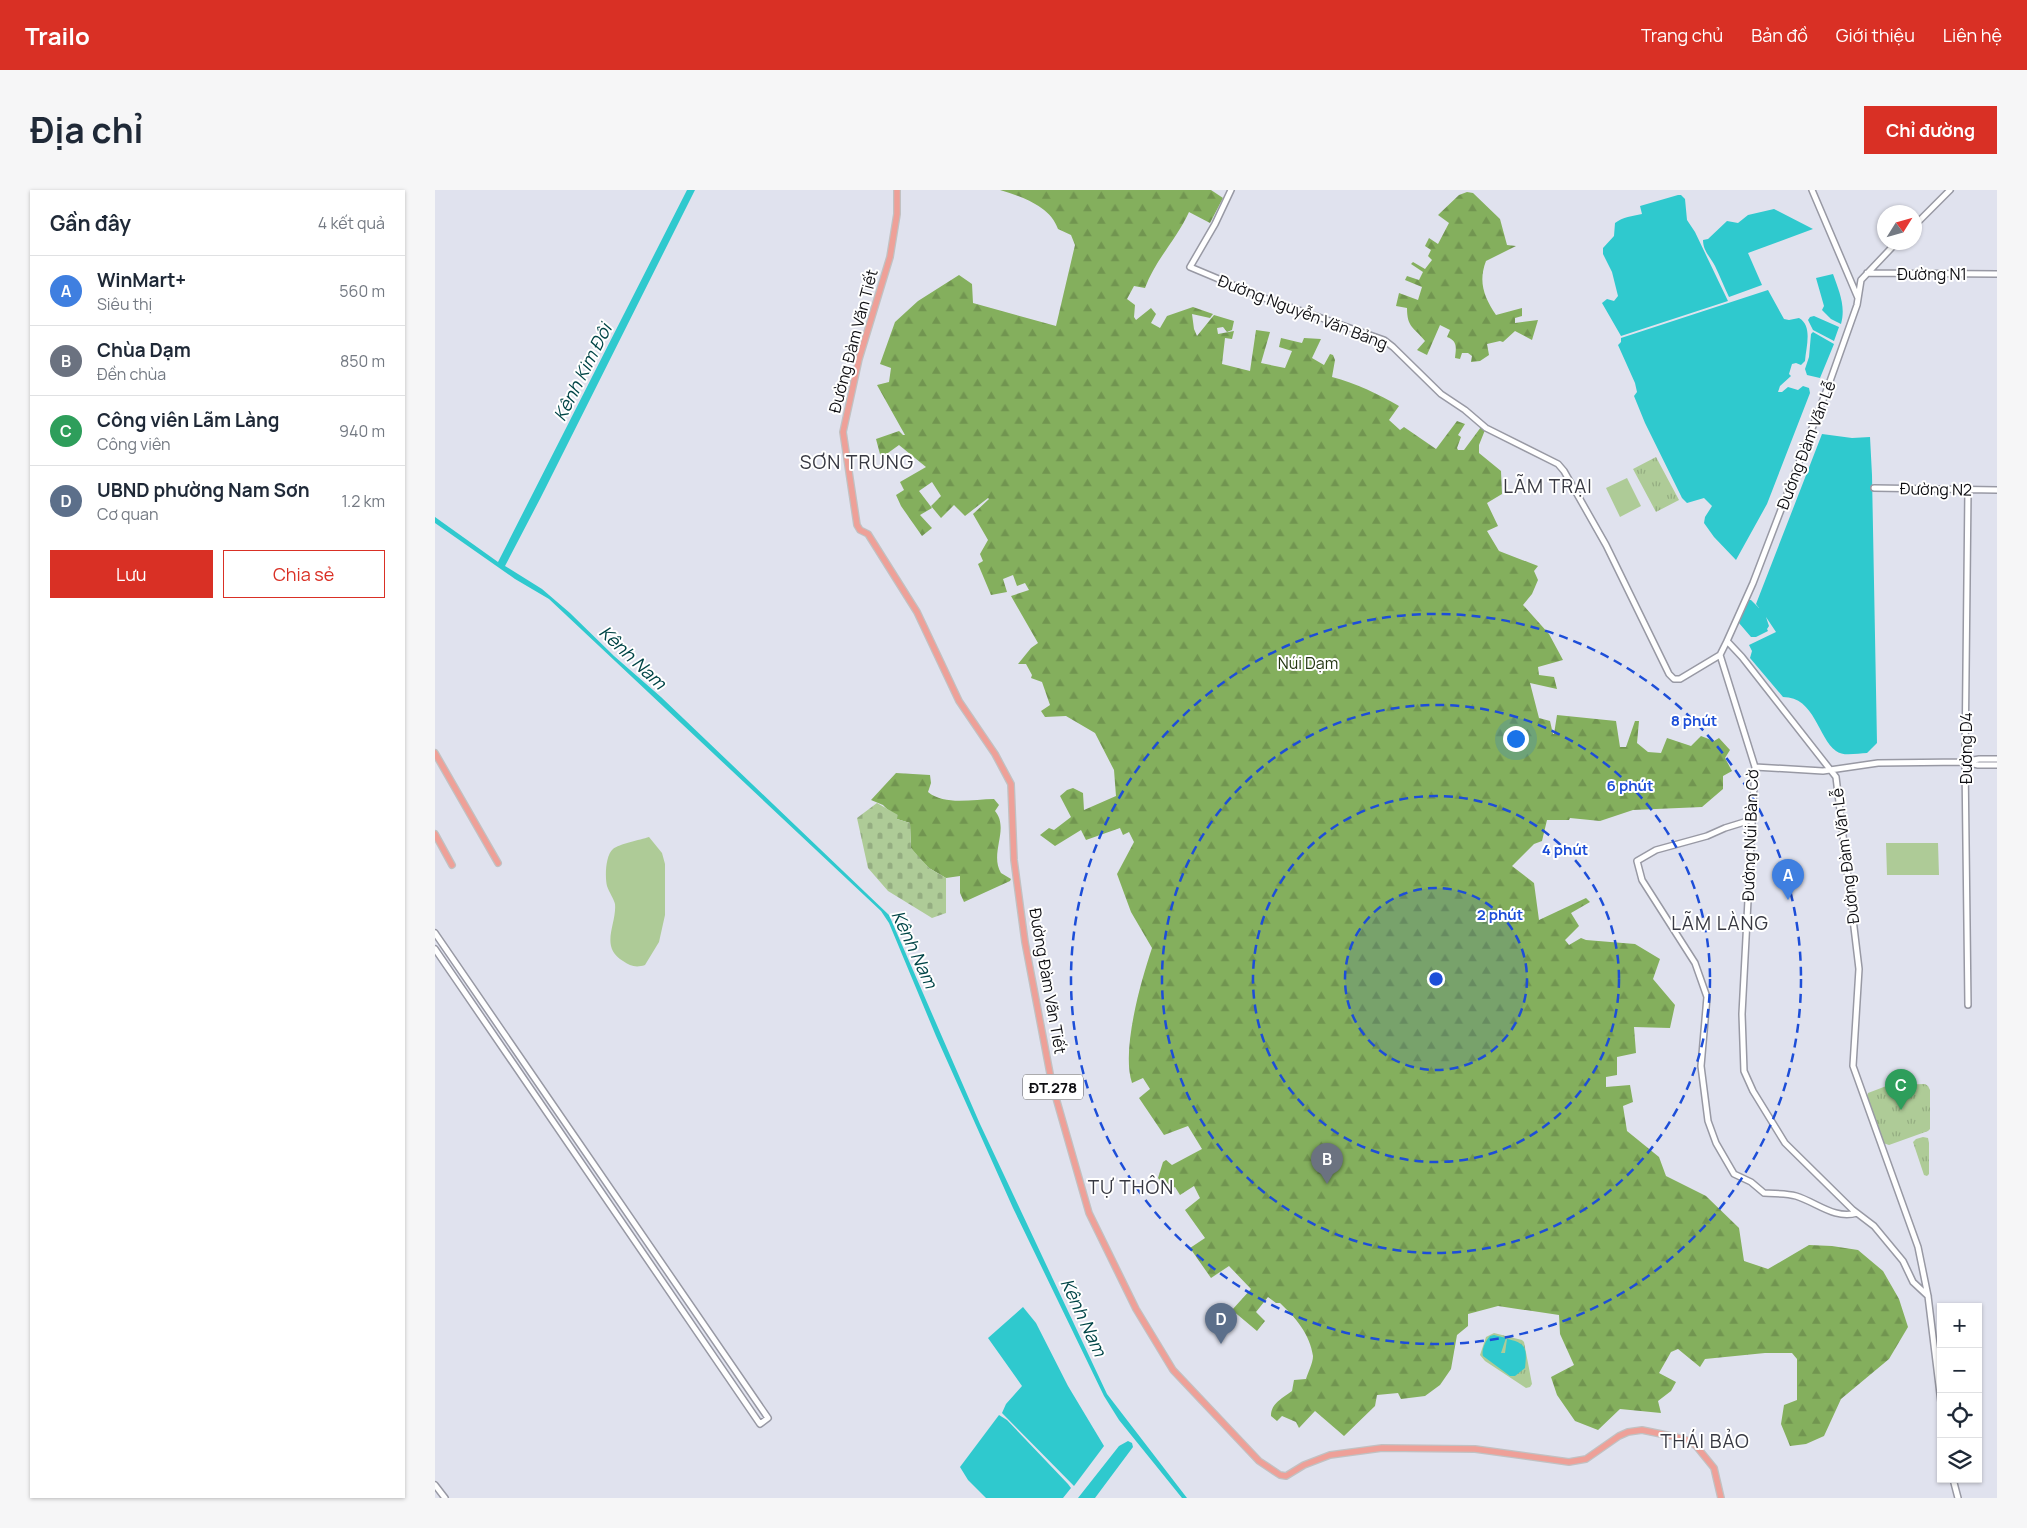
<!DOCTYPE html>
<html lang="vi">
<meta charset="utf-8">
<style>
:root{--surface:#fff;--page:#f6f6f7;--text:#1f2937;--muted:#747a83;--line:#e0e1e3;--accent:#d93025}
body{margin:0;font-family:Manrope,sans-serif;background:var(--page);color:var(--text)}
.controls{position:absolute;right:15px;bottom:15px;display:grid;overflow:hidden;border-radius:0px;box-shadow:0 1px 4px #0004}
.controls button{width:45px;height:45px;display:grid;place-items:center;padding:0;border:0;border-bottom:1px solid var(--line);background:var(--surface);color:var(--text);font:25px sans-serif}
.compass{position:absolute;left:1442px;top:15px;width:45px;height:45px;border-radius:50%;background:var(--surface);box-shadow:0 1px 4px #0004;rotate:53deg}
.you{position:absolute;left:1080px;top:548px;width:18px;height:18px;margin:-12px;border:4px solid #fff;border-radius:50%;background:#1a73e8;box-shadow:0 0 0 8px #1a73e833}
.badge{display:grid;place-items:center;width:32px;height:32px;border-radius:50%;background:var(--accent);color:#fff;font-size:16px;font-weight:700}
.pin{position:absolute;translate:-50% -41px;filter:drop-shadow(0 1px 2px #0008)}
.pin::after{content:'';position:absolute;top:26px;width:18px;height:15px;background:inherit;clip-path:polygon(0 0,100% 0,50% 100%)}
.list{margin:0;padding:0;list-style:none}
h2{display:flex;justify-content:space-between;align-items:center;height:65px;margin:0;padding:0 20px;font-size:21px}
h2 small{font-size:16px;font-weight:400;color:var(--muted)}
.list li{display:grid;grid-template-columns:32px 1fr auto;gap:15px;align-items:center;box-sizing:border-box;height:70px;padding:0 20px;border-top:1px solid var(--line)}
.list b{display:block;font-size:19px;white-space:nowrap}
.list p{margin:0;font-size:16px;white-space:nowrap;color:var(--muted)}
.list em{font-size:16px;font-style:normal;color:var(--muted)}
.actions{display:flex;gap:10px;padding:15px 20px}
.actions a{flex:1;padding:11px 0;border:1px solid var(--accent);border-radius:0px;text-align:center;font-size:18px;color:var(--accent)}
.actions .main{background:var(--accent);color:#fff}
.icon{flex:none;width:28px;height:28px;fill:none;stroke:currentColor;stroke-width:2;stroke-linecap:round;stroke-linejoin:round}
.map{position:relative;flex:none;width:1562px;height:1308px;overflow:hidden;border-radius:0px}
header{display:flex;align-items:center;gap:30px;box-sizing:border-box;height:70px;padding:0 25px;background:var(--accent);color:#fff}
header strong{font-size:24px}
nav{display:flex;gap:28px;margin-inline-start:auto;font-size:18px}
.intro{display:flex;align-items:center;justify-content:space-between;box-sizing:border-box;height:120px;padding:0 30px}
h1{margin:0;font-size:35px}
.button{padding:12px 22px;border-radius:0px;background:var(--accent);color:#fff;font-size:18px;font-weight:700}
main{display:flex;gap:30px;padding:0 30px}
aside{flex:1;background:var(--surface);border-radius:0px;box-shadow:0 1px 4px #0004}
.map>svg:first-child{display:block}
.green{fill:#aecb97}
.forest{fill:url(#forest-firs)}
.cemetery{fill:url(#cemetery-stones)}
.park{fill:url(#park-tufts)}
.water{fill:#2fc9ce}
.lines{fill:none;stroke-linecap:round;stroke-linejoin:round}
.secondary-casing{stroke:#9899a4;stroke-width:8}
.primary-casing{stroke:#c1c1c2;stroke-width:8}
.secondary{stroke:#fff;stroke-width:5}
.primary{stroke:#eea098;stroke-width:5.5}
.ring{fill:none;stroke:#1d4ed8;stroke-width:2.5;stroke-dasharray:9 6}
.labels{text-anchor:middle;dominant-baseline:central;stroke-width:4;stroke-linejoin:round;paint-order:stroke}
.shield{fill:#fff;stroke:#57575a;stroke-width:1}
.shield-label{font-size:15px;font-weight:bold;fill:#0f0f13}
.street-label{font-size:16px;fill:#0f0f13;stroke:#fff}
.park-label{font-size:16px;fill:#253714;stroke:#fff}
.water-label{font-size:18px;font-style:italic;fill:#004547;stroke:#fff}
.quarter-label{font-size:19px;letter-spacing:1px;fill:#383942;stroke:#fff}
.centre{fill:#1d4ed8;stroke:#fff;stroke-width:2.5}
.ring-label{font-size:15px;text-anchor:middle;font-weight:bold;fill:#1d4ed8;stroke:#fff;stroke-width:4;stroke-linejoin:round;paint-order:stroke}
</style>
<header>
<strong>Trailo</strong>
<nav><a>Trang chủ</a><a>Bản đồ</a><a>Giới thiệu</a><a>Liên hệ</a></nav>
</header>
<div class="intro"><h1>Địa chỉ</h1><a class="button">Chỉ đường</a></div>
<main>
<aside>
<h2>Gần đây<small>4 kết quả</small></h2>
<ul class="list">
<li><span class="badge" style="background:#3f7fe0">A</span><div><b>WinMart+</b><p>Siêu thị</p></div><em>560 m</em></li>
<li><span class="badge" style="background:#6b7280">B</span><div><b>Chùa Dạm</b><p>Đền chùa</p></div><em>850 m</em></li>
<li><span class="badge" style="background:#2e9e5b">C</span><div><b>Công viên Lãm Làng</b><p>Công viên</p></div><em>940 m</em></li>
<li><span class="badge" style="background:#5c6f8a">D</span><div><b>UBND phường Nam Sơn</b><p>Cơ quan</p></div><em>1.2 km</em></li>
</ul>
<div class="actions"><a class="main">Lưu</a><a>Chia sẻ</a></div>
</aside>
<div class="map">
<svg width="1562" height="1308" viewBox="0 0 1562 1308">
<defs>
<pattern id="forest-firs" width="22" height="20" patternUnits="userSpaceOnUse" patternTransform="scale(1.25)"><rect width="22" height="20" fill="#84af5d"/><path d="M5 1l3.5 6h-7zM16 11l3.5 6h-7z" fill="#719550"/></pattern>
<pattern id="cemetery-stones" width="16" height="16" patternUnits="userSpaceOnUse" patternTransform="scale(1.25)"><rect width="16" height="16" fill="#aecb97"/><path d="M2 7V4a2 2 0 0 1 4 0v3zM10 15v-3a2 2 0 0 1 4 0v3z" fill="#94ad81"/></pattern>
<pattern id="park-tufts" width="24" height="20" patternUnits="userSpaceOnUse" patternTransform="scale(1.25)"><rect width="24" height="20" fill="#aecb97"/><path d="M3 7l-1-3M5 7V3M7 7l1-3M15 17l-1-3M17 17v-4M19 17l1-3" fill="none" stroke="#94ad81"/></pattern>
</defs>
<rect width="100%" height="100%" fill="#e0e2ee"/>
<path class="green" d="M1192,288L1206,316L1185,327L1171,298Z
M214,647L227,663L230,674V725L224,752L210,775C201,778 195,776 188,771C164,757 182,734 180,714C179,709 174,702 172,696C170,688 170,666 178,659C184,654 205,650 214,647Z
M1451,653H1503L1504,685H1452Z"/>
<path class="forest" d="M565,0H776L788,8L775,33L754,22C742,49 720,70 710,98L699,96L692,109L700,115L699,127L701,130L716,118L721,124L716,133L725,138L732,126L758,117L778,124L775,128L757,124L759,139L762,146L779,125L799,131L797,140L792,142L788,137L782,138L783,144L799,141L797,149L790,148L787,174L815,181L821,140L835,142L826,173L850,178L857,161L844,157L846,148L867,153L869,148L886,149L877,168L889,175L895,164L898,165L900,170L897,187C921,193 943,204 964,216L954,230L965,240L969,237L1001,259L1022,231L1030,234L1023,245L1026,247L1022,258L1023,260H1029L1046,237L1050,240L1044,255V263L1066,281L1067,304L1052,313L1063,336L1052,341L1064,361L1103,376L1099,381L1103,390L1097,404L1088,415L1114,444L1128,470L1103,477L1104,485L1119,487L1122,499L1095,493L1104,528L1115,531L1118,544H1119L1122,525L1181,531L1185,557H1191L1200,531H1204L1202,553L1213,562L1226,563L1232,548L1256,556L1266,546L1279,551L1284,548L1295,560L1290,568L1297,581L1288,586V599L1267,617L1198,620L1165,631L1135,628L1134,630H1112L1107,651L1099,654L1077,676L1099,693L1104,730L1151,708L1155,712L1136,723L1144,736L1130,750L1134,755L1146,748L1151,750L1200,754L1225,769L1218,789L1240,815L1235,838L1199,837L1201,863L1182,867V885L1171,887V897L1195,895L1198,912L1188,916L1192,941L1224,967L1231,986L1271,1006L1304,1038L1309,1071L1333,1079L1374,1055L1397,1056L1423,1060L1448,1081L1464,1109L1473,1137L1454,1169L1406,1209L1389,1246L1371,1254L1355,1256L1346,1234L1349,1215L1362,1210V1169L1357,1163H1330L1270,1169L1265,1177L1243,1159L1236,1162L1224,1183L1241,1192L1236,1201L1223,1211L1226,1223L1185,1219L1163,1240L1140,1231L1122,1205L1116,1187L1139,1175L1125,1144L1124,1125L1063,1116L1033,1124V1136L1022,1145L1016,1179L1005,1195L990,1206L966,1209L963,1203L942,1205L940,1216L909,1246L880,1221L864,1238L861,1232L847,1226L842,1231L836,1226C836,1213 848,1208 857,1201L859,1190L871,1189C873,1182 878,1173 878,1166C875,1144 860,1127 845,1113H841L833,1107L821,1122L830,1131L822,1141L797,1120L816,1099L794,1076L776,1088L755,1058L770,1048L750,1020L765,1008L759,996L745,1005L740,997L733,1000L723,988L728,972L731,970L737,975L767,959L753,936L729,945L704,908L715,899L708,888L697,893C686,860 706,791 717,758L696,722L682,684L699,652L694,642L688,645L685,638L651,650L646,640L620,656L605,645L614,638L619,640L636,627L625,606L632,600L638,598L648,603L649,620L681,606L679,580L660,543L631,526L610,527L606,521L615,515L607,492L596,488L597,485L591,474H583L596,458L603,453L576,406L594,400L590,393L582,396L578,385L568,389L572,402L556,405L543,374L548,371L545,364L553,350L538,324L554,309L553,308L530,326L519,315L506,328L496,316L506,306L497,292L484,301L497,318L485,325L497,338L487,346L466,316L461,305L469,300L465,292L491,277L464,255L446,268L441,249L464,241L468,245H470L442,195L454,192L456,178L445,174L460,132L483,111L524,85L537,94L538,113L621,136L640,55L636,45L623,39C615,16 587,7 565,0Z
M1032,2L1038,3L1065,29L1072,55L1081,56L1051,71C1043,92 1049,107 1061,125L1087,118V126L1080,128V133L1103,130L1097,150L1080,141L1068,152L1065,151L1052,154L1054,165L1045,171L1036,172L1037,166L1033,163H1027L1025,169L1020,168C1021,158 1023,151 1012,147L1015,140L1005,135L992,165L982,160L990,151C979,137 972,138 972,118L961,116L964,103L983,110L987,97L970,90L972,86L984,90L988,82L976,74L978,72L990,79L997,70L993,66L996,60L990,56L994,48L1003,54L1014,33L1003,25L1024,5Z
M461,583L495,585L496,593L493,602C510,616 538,609 559,609L564,615L560,621C575,639 554,663 566,683L576,689L575,691L529,712L525,703V686L511,688L494,678L483,667L476,658L475,633L462,629L448,615L436,610Z"/>
<path class="cemetery" d="M442,613L463,625L462,629L475,633L476,658L494,678L511,688V723L497,728L453,701L433,678L422,628Z"/>
<path class="park" d="M1221,267L1244,310L1221,322L1198,279Z
M1454,895L1490,894L1493,896L1495,900V939L1493,941L1454,955L1448,953L1432,906L1433,903Z
M1488,947L1493,948L1494,953V984L1492,986L1489,985L1478,952L1481,949Z
M1059,1143L1087,1150L1089,1152L1097,1194L1095,1197L1091,1198L1050,1171L1045,1165L1051,1147Z"/>
<path class="water" d="M252,0H260L106,307L70,376L107,399L135,423L179,466L226,507L454,725L545,934L672,1204L752,1308H747L684,1230L669,1206L578,1018L501,846L454,733L446,721L114,409L80,389L0,333V327L63,372Z
M1243,5H1246L1250,9L1252,30L1260,42L1293,111L1186,146L1167,113L1172,109L1179,111L1183,106L1177,82L1168,64V58L1179,46L1180,33C1188,27 1197,26 1207,24L1205,16Z
M1339,19L1378,39L1313,63L1327,95L1294,107C1289,97 1285,86 1280,76C1276,68 1268,61 1268,50L1273,49L1292,31L1303,33L1313,25Z
M1398,84C1404,101 1411,116 1406,134L1396,129L1387,120L1389,116L1381,88Z
M1333,100L1349,129L1354,130L1364,128C1378,136 1371,157 1370,171L1366,175L1361,173L1357,174L1354,184L1356,186L1345,196L1343,202H1347L1353,197L1363,200L1368,196L1374,198L1375,203L1332,314L1301,370L1279,347L1269,333L1270,327L1277,316L1269,308L1252,313L1247,308L1210,233L1199,206L1202,202L1200,193L1183,155L1186,152V148Z
M1379,126L1404,137L1399,151L1378,140L1373,130L1375,127Z
M1378,142L1399,154L1385,188L1372,185L1370,179L1374,167L1376,144Z
M1387,244L1417,248L1435,247L1437,285L1442,553L1432,563C1423,563 1408,567 1401,561C1383,548 1380,507 1348,507L1315,468L1317,461L1314,455L1341,442L1331,427L1334,436L1332,439L1333,441L1321,447H1316L1304,433L1313,410H1316L1324,418L1321,414Z
M588,1117L601,1133L633,1196L669,1256L639,1296L567,1223L571,1214L587,1196L553,1148Z
M1059,1145L1071,1148L1066,1163H1070L1072,1149C1092,1153 1092,1159 1090,1178L1080,1186H1075L1048,1166C1046,1160 1051,1150 1055,1146Z
M564,1225L572,1230L633,1294L636,1298L628,1308H551L533,1290L525,1277Z
M693,1251L697,1253L698,1257L660,1308H643L684,1256Z"/>
<g class="lines">
<defs>
<path id="secondary" d="M796,0L780,34L755,77L829,108L949,150L958,157L1006,204L1030,220L1051,238L1123,274L1129,281L1171,355L1234,484L1239,489H1245L1285,465
M1377,0L1423,108
M1480,35L1515,0
M1462,52L1426,90L1422,115L1394,194L1318,393L1292,451L1307,467L1401,587L1424,779L1418,876L1483,1057L1493,1106L1506,1212
M1432,83L1562,84
M1439,298L1562,300
M1533,300L1530,572L1533,815
M1292,451L1285,465L1320,577L1307,824L1309,881L1318,901L1350,953L1418,1020L1439,1036L1468,1071L1478,1092L1493,1106
M1533,571L1544,569H1562
M1320,577L1388,581L1443,573L1530,572L1543,575H1562
M1316,630L1290,638L1272,646L1221,660L1202,671L1207,690L1260,773L1272,807L1266,876L1273,931L1281,953L1299,984L1316,992L1329,1003C1340,1004 1351,1003 1361,1006C1381,1012 1400,1030 1422,1023
M0,743L333,1228L325,1234L0,759
M1518,1289L1523,1308
M0,1295L10,1308"/>
<path id="primary" d="M462,0V24L455,67L424,169L408,242L422,335L425,340L433,344L482,422L524,511L560,564L576,594L579,670L590,752L617,894L654,1023L701,1119L738,1180L824,1271L845,1285L851,1286L869,1275L895,1265L947,1258L1040,1259L1134,1272L1151,1269L1184,1246L1193,1242L1207,1240L1241,1247L1255,1251L1262,1257L1279,1278L1286,1308
M0,563L63,673
M0,644L17,675"/>
</defs>
<use href="#secondary" class="secondary-casing"/>
<use href="#primary" class="primary-casing"/>
<use href="#secondary" class="secondary"/>
<use href="#primary" class="primary"/>
</g>
<circle cx="1001" cy="789" r="91" fill="#1d4ed8" fill-opacity=".12"/>
<g class="ring">
<circle cx="1001" cy="789" r="91"/>
<circle cx="1001" cy="789" r="183"/>
<circle cx="1001" cy="789" r="274"/>
<circle cx="1001" cy="789" r="365"/>
</g>
<g class="labels">
<rect class="shield" x="588" y="884.5" width="60" height="25" rx="4"/>
<g class="shield-label">
<text x="618" y="897">ĐT.278</text>
</g>
<g class="street-label">
<text x="1497" y="84">Đường N1</text>
<text transform="translate(868 122) rotate(21)">Đường Nguyễn Văn Bảng</text>
<text transform="translate(418 151) rotate(-75)">Đường Đàm Văn Tiết</text>
<text transform="translate(1371 255) rotate(-69)">Đường Đàm Văn Lễ</text>
<text transform="translate(1501 299) rotate(1)">Đường N2</text>
<text transform="translate(1531 558) rotate(-90)">Đường D4</text>
<text transform="translate(1315 645) rotate(-88)">Đường Núi Bàn Cờ</text>
<text transform="translate(1410 666) rotate(-97)">Đường Đàm Văn Lễ</text>
<text transform="translate(613 791) rotate(80)">Đường Đàm Văn Tiết</text>
</g>
<g class="park-label">
<text x="873" y="473">Núi Dạm</text>
</g>
<g class="water-label">
<text transform="translate(147 182) rotate(-63)">Kênh Kim Đôi</text>
<text transform="translate(198 467) rotate(43)">Kênh Nam</text>
<text transform="translate(480 759) rotate(65)">Kênh Nam</text>
<text transform="translate(649 1127) rotate(65)">Kênh Nam</text>
</g>
<g class="quarter-label">
<text x="422" y="272">SƠN TRUNG</text>
<text x="1113" y="296">LÃM TRẠI</text>
<text x="1285" y="733">LÃM LÀNG</text>
<text x="696" y="997">TỰ THÔN</text>
<text x="1270" y="1251">THÁI BẢO</text>
</g>
</g>
<circle cx="1001" cy="789" r="8" class="centre"/>
<g class="ring-label">
<text x="1259" y="536">8 phút</text>
<text x="1195" y="601">6 phút</text>
<text x="1130" y="665">4 phút</text>
<text x="1065" y="730">2 phút</text>
</g>
</svg>
<div class="controls">
<button>+</button>
<button>−</button>
<button><svg class="icon" aria-label="locate" viewBox="0 0 24 24"><circle cx="12" cy="12" r="6"/><path d="M12 2v4M12 18v4M2 12h4M18 12h4"/></svg></button>
<button><svg class="icon" aria-label="layers" viewBox="0 0 24 24"><path d="M12 4l9 5-9 5-9-5zM3 14l9 5 9-5"/></svg></button>
</div>
<svg class="compass" viewBox="-18 -18 36 36"><path d="M0-13l5 13h-10z" fill="#e53935"/><path d="M0 13l5-13h-10z" fill="#747a83"/></svg>
<div class="you"></div>
<div class="pin badge" style="left:1353px;top:710px;background:#3f7fe0">A</div>
<div class="pin badge" style="left:892px;top:994px;background:#6b7280">B</div>
<div class="pin badge" style="left:1466px;top:920px;background:#2e9e5b">C</div>
<div class="pin badge" style="left:786px;top:1154px;background:#5c6f8a">D</div>
</div>
</main>
